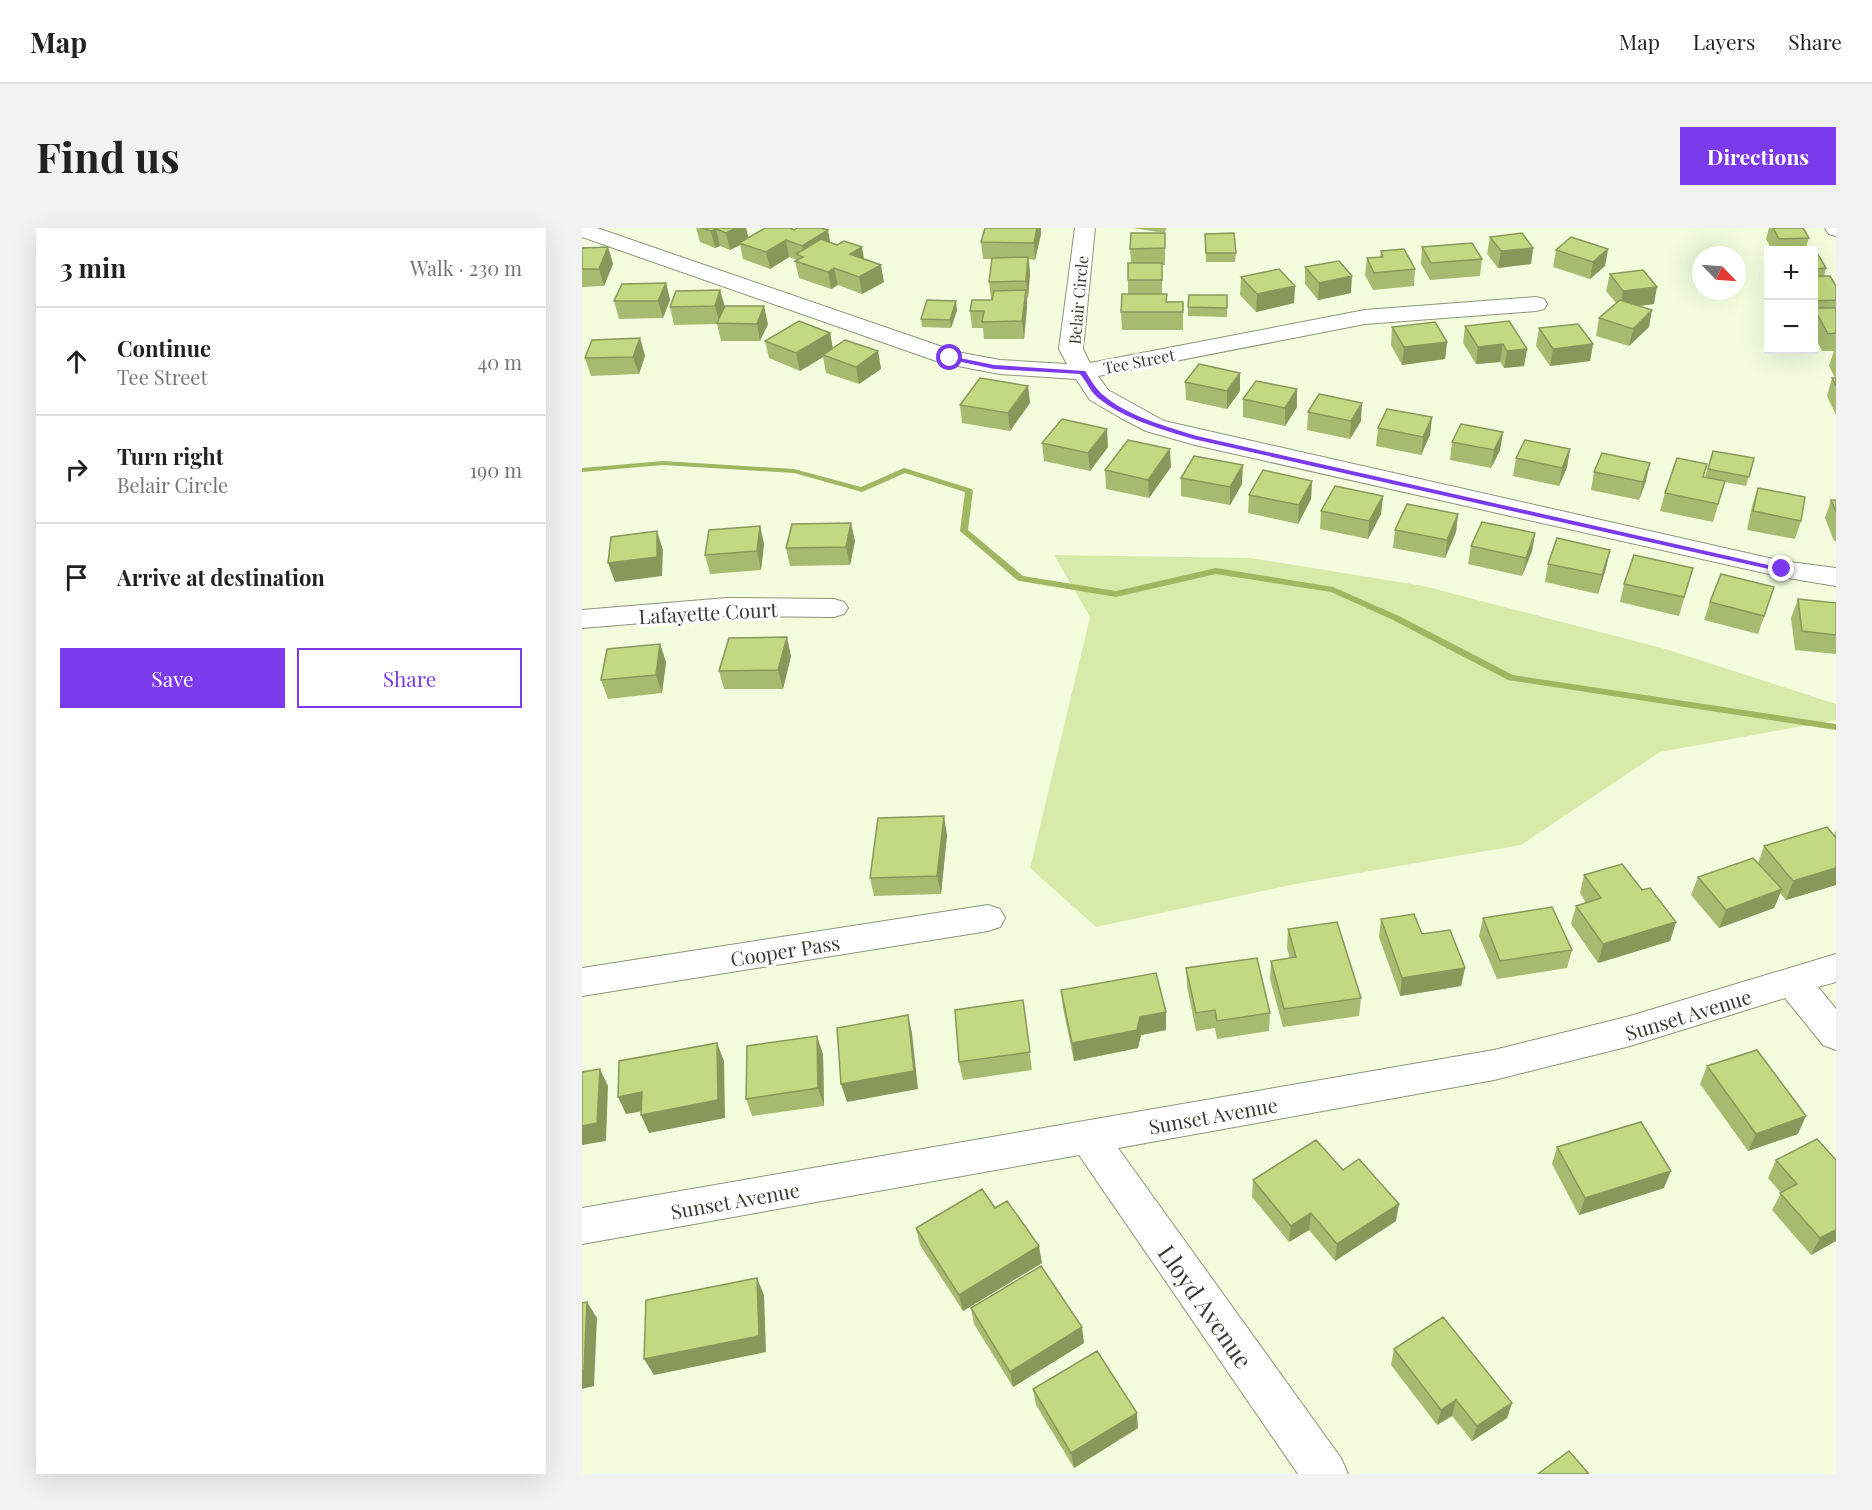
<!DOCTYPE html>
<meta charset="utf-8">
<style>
:root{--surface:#fff;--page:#f2f2f2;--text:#222;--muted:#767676;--line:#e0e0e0;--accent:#7c3aed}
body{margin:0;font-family:"Playfair Display",serif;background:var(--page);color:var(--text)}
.controls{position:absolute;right:18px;top:18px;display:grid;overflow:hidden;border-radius:0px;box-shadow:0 6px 24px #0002}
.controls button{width:54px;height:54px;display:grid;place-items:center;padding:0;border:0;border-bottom:2px solid var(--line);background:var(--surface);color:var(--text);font:30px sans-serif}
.compass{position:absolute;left:1110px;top:18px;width:54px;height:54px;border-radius:50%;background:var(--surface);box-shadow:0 6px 24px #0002;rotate:115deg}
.stop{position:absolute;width:18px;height:18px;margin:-14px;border:4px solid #7c3aed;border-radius:50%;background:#fff}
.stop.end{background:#7c3aed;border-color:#fff;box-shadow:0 2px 6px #0008}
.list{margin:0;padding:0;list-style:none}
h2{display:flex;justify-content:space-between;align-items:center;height:78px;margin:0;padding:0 24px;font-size:26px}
h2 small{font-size:20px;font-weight:400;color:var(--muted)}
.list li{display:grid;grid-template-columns:39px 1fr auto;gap:18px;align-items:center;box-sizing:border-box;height:108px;padding:0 24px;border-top:2px solid var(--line)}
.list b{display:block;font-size:22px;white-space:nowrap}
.list p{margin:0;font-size:20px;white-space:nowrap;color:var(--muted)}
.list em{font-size:20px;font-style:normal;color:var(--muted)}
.actions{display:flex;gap:12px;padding:18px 24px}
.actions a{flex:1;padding:14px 0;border:2px solid var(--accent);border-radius:0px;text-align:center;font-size:21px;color:var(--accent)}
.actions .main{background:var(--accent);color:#fff}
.icon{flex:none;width:33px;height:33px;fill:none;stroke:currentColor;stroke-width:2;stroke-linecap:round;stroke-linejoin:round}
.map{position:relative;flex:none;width:1254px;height:1246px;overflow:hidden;border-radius:0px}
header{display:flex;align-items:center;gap:36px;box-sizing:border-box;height:84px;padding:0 30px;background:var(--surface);border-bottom:2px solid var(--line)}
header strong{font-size:28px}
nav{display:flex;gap:33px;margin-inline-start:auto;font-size:21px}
.intro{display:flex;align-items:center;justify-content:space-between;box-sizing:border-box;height:144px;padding:0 36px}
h1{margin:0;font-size:42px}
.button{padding:15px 27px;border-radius:0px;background:var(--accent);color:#fff;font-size:21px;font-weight:700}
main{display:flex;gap:36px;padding:0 36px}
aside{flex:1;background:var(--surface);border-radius:0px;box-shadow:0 6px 24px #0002}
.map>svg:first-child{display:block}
.green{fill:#d8eaaa}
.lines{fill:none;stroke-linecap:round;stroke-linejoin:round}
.stream{fill:#a0b660;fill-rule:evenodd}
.minor-casing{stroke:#8c9578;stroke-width:2}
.minor{fill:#fff;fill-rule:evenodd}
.wall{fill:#a7bb70}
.shaded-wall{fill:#88985b}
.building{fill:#c2d982;stroke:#88985b;stroke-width:1.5}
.route{fill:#7c3aed}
.labels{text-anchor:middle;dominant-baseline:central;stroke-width:6;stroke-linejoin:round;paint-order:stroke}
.far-street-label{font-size:16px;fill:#393c30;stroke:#fff}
.street-label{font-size:20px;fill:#393c30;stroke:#fff}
.near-street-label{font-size:24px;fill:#393c30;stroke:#fff}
</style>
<header>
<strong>Map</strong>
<nav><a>Map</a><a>Layers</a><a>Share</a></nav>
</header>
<div class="intro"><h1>Find us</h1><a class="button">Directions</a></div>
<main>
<aside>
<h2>3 min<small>Walk · 230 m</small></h2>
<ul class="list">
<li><svg class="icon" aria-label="ahead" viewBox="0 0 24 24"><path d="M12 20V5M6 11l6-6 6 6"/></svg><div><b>Continue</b><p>Tee Street</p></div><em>40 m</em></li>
<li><svg class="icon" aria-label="right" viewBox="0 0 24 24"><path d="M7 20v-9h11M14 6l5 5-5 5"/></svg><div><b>Turn right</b><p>Belair Circle</p></div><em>190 m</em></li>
<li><svg class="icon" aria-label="arrive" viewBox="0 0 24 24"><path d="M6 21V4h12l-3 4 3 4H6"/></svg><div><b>Arrive at destination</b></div></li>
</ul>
<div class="actions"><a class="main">Save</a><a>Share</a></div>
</aside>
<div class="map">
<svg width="1254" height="1246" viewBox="0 0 1254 1246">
<rect width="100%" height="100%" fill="#f3fdde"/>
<path class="green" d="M472,327L669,330L842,358L1087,422L1254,476V492L1078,524L939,617L713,656L514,699L448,640L508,389Z"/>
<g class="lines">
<path class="stream" d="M81,233L212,241L279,259L322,240L390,261L391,263L386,302L441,348L534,363L634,340L751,359L817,388L931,447L1254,496V502L926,452L811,392L749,364L634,346L534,369L438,353L435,352L378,303L383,264L323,245L280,264L212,245L81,237L0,244V240Z"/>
<defs>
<path id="minor" d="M0,0H15L375,124L418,132L485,136L477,121L493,0H513L501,121L508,135L783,82L954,69L962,71L965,76L962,81L954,83L783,96L516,148L526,162L582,193L1200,333L1254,340V358L1200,349L613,217L564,203L539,190L508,172L494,151L418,146L360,135L0,9Z
M1243,0H1254V8L1247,6Z
M145,370L252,371L262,374L266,380L262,386L252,389L145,388L0,400V382Z
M406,677L418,681L423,690L418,699L406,703L0,768V740Z
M1254,726V754L1236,759L1254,781V822L1241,817L1203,770L1048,818L912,852L536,920L759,1230L766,1246H716L497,927L0,1016V980L912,822L1048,788Z"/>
</defs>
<use href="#minor" class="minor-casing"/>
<use href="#minor" class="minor"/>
</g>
<path class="wall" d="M114,0H164L166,10L248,14L282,31L302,54L280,66L256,57L249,61L217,50L213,33L215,32L207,29L188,41L161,31L158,17L148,22L138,18L133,20L118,14Z
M551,0H585L582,5Z
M1187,0H1221L1227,10L1223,22H1190L1184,11Z
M583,5V37H580V66L585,74H601V102H540L539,84L546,66V52L549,35L548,21Z
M459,6L453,32L447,31L448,46L446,70H445V79L442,111H402L401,100H390L388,83L410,72L411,71H409L407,54L410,31H401L399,14Z
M623,6L654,25L653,34H624Z
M908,9L951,20L949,36L916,40L905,26Z
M26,19L31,36L22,58L0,59V20Z
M840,19L900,31L898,48L848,52L839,36Z
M1026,21L1023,38L1008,51L971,39L974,22Z
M799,23L833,41L832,58L791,62L783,47L785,30L798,29Z
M1232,23L1244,40L1242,48L1254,58V187L1245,168L1250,150H1253L1247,138L1252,123H1240L1232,107Z
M723,39L769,65L736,72L723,56Z
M1028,46L1072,76L1058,78L1067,99L1047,118L1014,108L1017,90L1034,75L1024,63Z
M659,49L713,58L712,75L674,84L658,67Z
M84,55L88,72L81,90L37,91L32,73Z
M645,67V89L606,88V79Z
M142,78L186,96L178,113H139L135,96L92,97L88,79Z
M375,82L369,100L340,99L339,91Z
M883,98L945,121L942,138L922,140L918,134L894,136L881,115Z
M810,99L865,114L863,131L820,137L809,117Z
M957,100L1011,116L1008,133L968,138L954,118Z
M248,105L251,120L296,123L299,141L277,156L244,145L241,129L218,143L187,130L183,113Z
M58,110L63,128L57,146L9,148L3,130Z
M658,145V163L645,181L604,172L603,154Z
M446,158L448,175L428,203L380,195L378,177Z
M715,161V179L703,198L661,189V171Z
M726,184L779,193L768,211L725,202Z
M850,189L848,207L839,227L794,218L796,200Z
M921,204L918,222L909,240L868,232L870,214Z
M460,215L526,219L508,243L462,233Z
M988,221L985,239L977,258L931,248L934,230Z
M1131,223L1172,230L1164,258L1143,254L1131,294L1078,283L1083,265L1123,249Z
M589,239L567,270L524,261L523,242Z
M1012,244L1064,253L1057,272L1009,262Z
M599,250L660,256L648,277L599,268Z
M730,253L729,271L716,296L666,285L667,267Z
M1176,260L1219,293L1213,311L1165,302L1170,278Z
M801,268L799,286L786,311L738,301L739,283Z
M1249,272H1254V313H1252L1243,290Z
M876,286L874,304L863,330L811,320L813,302Z
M178,298L182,316L179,342L128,346L123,327Z
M953,305L950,323L940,348L886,336L889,318Z
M273,313L268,337L208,338L204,320Z
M1028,322L1024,340L1016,366L963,354L966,336Z
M1111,340L1097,388L1038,374L1042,356Z
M1216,371L1254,375V426L1213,422L1209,390Z
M1128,374L1186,378L1176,406L1122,392Z
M78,416L84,434L80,465L26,471L19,452Z
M209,428L201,461H142L137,443Z
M1254,603V657L1204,672L1198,665L1192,680L1137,700L1109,667L1116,649L1176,635L1182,618L1252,607Z
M365,607L359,666L292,668L288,650Z
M1002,647L1060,662L1094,694L1088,713L1016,735L989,696L994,678L1004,675L998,665Z
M901,690L990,722L985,740L915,751L897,708Z
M799,691L840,706L883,740L879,758L818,768L797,709Z
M706,701L779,770L777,788L701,799L688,751L689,733L708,730L705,720Z
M604,740L688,785L687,803L635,811L633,800L614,803L605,758Z
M479,762L584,784V802L559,807L556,820L492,833L481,780Z
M441,772L450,842L381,852L377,834Z
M241,826L242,878L170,888L164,871Z
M1125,838L1216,906L1166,923L1118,856Z
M1235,911L1254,1013L1229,1027L1190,982L1199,965L1186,950L1194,932Z
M975,919L1082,960L997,987L970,936Z
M761,942L814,993L753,1033L727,1002L707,1014L670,969L671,952Z
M413,980L460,1035L381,1083L338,1017L334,1000Z
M389,1080L502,1115L431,1159L392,1096Z
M812,1121L930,1175L925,1190L890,1213L870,1188L855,1197L809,1137Z
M451,1161L556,1200L492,1240L454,1177Z"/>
<path class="shaded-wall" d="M154,0H164L167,12L157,15L158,17L148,22L144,5Z
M455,0H459V6L453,32L452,15Z
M134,1L138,18L133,20L129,3Z
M246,2L249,19L224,35L220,18Z
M204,12L207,29L188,41L184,24Z
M26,19L31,36L22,58L17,41Z
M280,19L283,36L268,26Z
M951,20L949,36L916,40L919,23Z
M1026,21L1023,38L1008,51L1011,34Z
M446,29L448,46L446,70L444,53Z
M299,37L302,54L280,66L277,49Z
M252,40L256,57L249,61L246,44Z
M770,48L769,65L736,72L737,55Z
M84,55L88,72L81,90L76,73Z
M713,58L712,75L674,84L675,66Z
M1075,59L1072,76L1038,80L1041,63Z
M138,62L143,79L138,96L133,78Z
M444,62L445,79L442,111L440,93Z
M374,73L375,82L369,100L368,92Z
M182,78L186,96L178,113L175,96Z
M1070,82L1067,99L1047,118L1051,101Z
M248,105L251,123L241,127V129L218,143L214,125Z
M58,110L63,128L57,146L51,129Z
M865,114L863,131L820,137L822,119Z
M921,116L918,134L894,136L896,119Z
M1011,116L1008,133L968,138L971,121Z
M945,121L942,138L922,140L925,123Z
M296,123L299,141L277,156L274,139Z
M658,145V163L645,181V163Z
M446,158L448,175L428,203L426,185Z
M715,161V179L703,198V180Z
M780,175L779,193L768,211L769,193Z
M850,189L848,207L839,227L841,209Z
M525,201L526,219L508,243L506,225Z
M921,204L918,222L909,240L912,222Z
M588,221L589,239L567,270L566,252Z
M988,221L985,239L977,258L980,240Z
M1068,235L1064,253L1057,272L1061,254Z
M661,237L660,256L648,277V259Z
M730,253L729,271L716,296L717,277Z
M801,268L799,286L786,311L787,293Z
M876,286L874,304L863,330L865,312Z
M269,295L273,313L268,337L264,319Z
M178,298L182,316L179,342L175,323Z
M75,303L81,322L80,348L33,354L26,335Z
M953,305L950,323L940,348L944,330Z
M1028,322L1024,340L1016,366L1020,347Z
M205,409L209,428L201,461L196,442Z
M78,416L84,434L80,465L74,447Z
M362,588L365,607L359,666L355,648Z
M1254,640V657L1204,672L1211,653Z
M1200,661L1192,680L1137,700L1144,682Z
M1094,694L1088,713L1016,735L1021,716Z
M883,740L879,758L818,768L820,750Z
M584,784V802L559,807L556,820L492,833L490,815L558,789Z
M326,787L330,805L336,861L265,874L259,856Z
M235,808L241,826L242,878L236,860Z
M135,815L142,833L143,890L67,905L59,887Z
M18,841L26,858L24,913L0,917V898Z
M60,864L68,882L44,886L36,869Z
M1224,888L1216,906L1166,923L1174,906Z
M1089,943L1082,960L997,987L1003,970Z
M817,976L814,993L753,1033L755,1016Z
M729,985L727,1002L707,1014L709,998Z
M1254,1002V1013L1229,1027L1238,1010Z
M457,1018L460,1035L381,1083L377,1067Z
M175,1050L182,1067L184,1124L72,1147L62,1131Z
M5,1074L15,1090L12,1158L0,1161V1143Z
M500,1099L502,1115L431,1159L428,1144Z
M874,1172L870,1188L855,1197L859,1182Z
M930,1175L925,1190L890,1213L895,1198Z
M555,1185L556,1200L492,1240L489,1225Z"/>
<path class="building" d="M120,0H154L144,5L134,1L129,3Z
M183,0H208L212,2L215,0H239L246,2L220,18L204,12L184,24L157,15Z
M403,0H455L452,15L399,14Z
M1191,0H1221L1227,10L1197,11Z
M549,5H583V20L548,21Z
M652,5L654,25H624L623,6Z
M940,5L951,20L919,23L908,9Z
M989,9L1026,21L1011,34L974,22Z
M239,11L255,17L262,13L280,19L268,26L299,37L277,49L252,40L246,44L213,33L221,29L214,26Z
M890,15L900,31L849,35L840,19Z
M26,19L17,41H0V20Z
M822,21L833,41L792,45L785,30L801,29L799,23Z
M1232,23H1234L1244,40L1232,41Z
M446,29L444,53L407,54L410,30Z
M757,33L770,48L737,55L723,39Z
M546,35H580V52H546Z
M697,41L713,58L675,66L659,49Z
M1061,42L1075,59L1041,63L1028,46Z
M1232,48H1248L1254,58V72L1232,73Z
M84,55L76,73H32L40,56Z
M138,62L133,78L88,79L94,63Z
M444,62L440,93L400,94L402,83H388L390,72H410L412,63Z
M540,66H585L584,74H601V84H539Z
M607,67H645V80L606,79Z
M345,72L374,73L368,92L339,91Z
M1038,72L1070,82L1051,101L1017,90Z
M143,78H182L175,96L135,95Z
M1232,80H1254V105L1246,106Z
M217,93L248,105L214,125L183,113Z
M927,93L945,121L925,123L921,116L896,119L883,98Z
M853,94L865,114L822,119L810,99Z
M996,96L1011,116L971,121L957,100Z
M58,110L51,129L3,130L10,112Z
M263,112L296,123L274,139L241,127Z
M617,136L658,145L645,163L603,154Z
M398,150L446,158L426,185L378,177Z
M1250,150H1254V158Z
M674,153L715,161L703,180L661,171Z
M737,166L780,175L769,193L726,184Z
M805,181L850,189L841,209L796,200Z
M480,191L525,201L506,225L460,215Z
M879,196L921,204L912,222L870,214Z
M546,212L588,221L566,252L523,242Z
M943,212L988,221L980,240L934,230Z
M1131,223L1172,230L1167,249L1126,241Z
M1020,225L1068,235L1061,254L1012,244Z
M612,228L661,237L648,259L599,250Z
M1095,230L1125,236L1121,249L1143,253L1136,276L1083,265Z
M681,242L730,253L717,277L667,267Z
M753,258L801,268L787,293L739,283Z
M1176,260L1223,269L1219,293L1171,283Z
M1249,272H1254V284Z
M825,276L876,286L865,312L813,302Z
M900,294L953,305L944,330L889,318Z
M269,295L264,319L204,320L210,296Z
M178,298L175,323L123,327L127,302Z
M75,303V329L26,335L29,309Z
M975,310L1028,322L1020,347L966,336Z
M1052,327L1111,340L1102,369L1042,356Z
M1139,346L1192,359L1182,388L1128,374Z
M1216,371L1254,375V407L1220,403Z
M205,409L196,442L137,443L147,410Z
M78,416L74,447L19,452L25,421Z
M362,588L355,648L288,650L296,590Z
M1245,599L1254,610V640L1211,653L1182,618Z
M1171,630L1200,661L1144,682L1116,649Z
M1040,636L1060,662L1068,660L1094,694L1021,716L994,678L1019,670L1002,647Z
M970,679L990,722L918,733L901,690Z
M832,686L840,706L868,702L883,740L820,750L799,691Z
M755,694L779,770L702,781L689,733L714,729L706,701Z
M675,730L688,785L635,793L633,782L614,785L604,740Z
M574,745L584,784L558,789L555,802L490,815L479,762Z
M441,772L448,824L377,834L373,782Z
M326,787L332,843L259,856L255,800Z
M235,808L236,860L164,871L165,818Z
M135,815L136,872L59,887L60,864L36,869L37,833Z
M1175,822L1224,888L1174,906L1125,838Z
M18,841L15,895L0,898V844Z
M1059,894L1089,943L1003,970L975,919Z
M1235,911L1254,932V1002L1238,1010L1198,965L1215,956L1194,932Z
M734,912L761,942L777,931L817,976L755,1016L729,985L709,998L671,952Z
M400,961L413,980L425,973L457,1018L377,1067L334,1000Z
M459,1038L500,1099L428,1144L389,1080Z
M175,1050L177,1108L62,1131L64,1072Z
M5,1074L2,1142L0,1143V1075Z
M861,1089L930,1175L895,1198L874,1172L859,1182L812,1121Z
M515,1123L555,1185L489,1225L451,1161Z
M987,1223L1007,1246H956Z"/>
<path class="route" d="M368,128L412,137L503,143C508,150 513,160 520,166C543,187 585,199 615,208L1204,341L1200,344L611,211C578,201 542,191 515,169C509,164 504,153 498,146L412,141L366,131Z"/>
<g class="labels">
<g class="far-street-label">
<text transform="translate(496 72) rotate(-85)">Belair Circle</text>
<text transform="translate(557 133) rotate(-11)">Tee Street</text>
</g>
<g class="street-label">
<text transform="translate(126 384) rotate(-3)">Lafayette Court</text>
<text transform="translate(203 722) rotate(-9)">Cooper Pass</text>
<text transform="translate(1106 786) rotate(-17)">Sunset Avenue</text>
<text transform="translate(631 887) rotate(-10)">Sunset Avenue</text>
<text transform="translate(153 972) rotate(-10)">Sunset Avenue</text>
</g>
<g class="near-street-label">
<text transform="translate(624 1078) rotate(55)">Lloyd Avenue</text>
</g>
</g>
</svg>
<div class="controls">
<button>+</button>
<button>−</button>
</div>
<svg class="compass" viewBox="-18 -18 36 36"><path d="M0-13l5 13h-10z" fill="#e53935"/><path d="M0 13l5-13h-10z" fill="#767676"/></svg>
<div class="stop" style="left:368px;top:130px"></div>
<div class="stop end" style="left:1200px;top:341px"></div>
</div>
</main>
